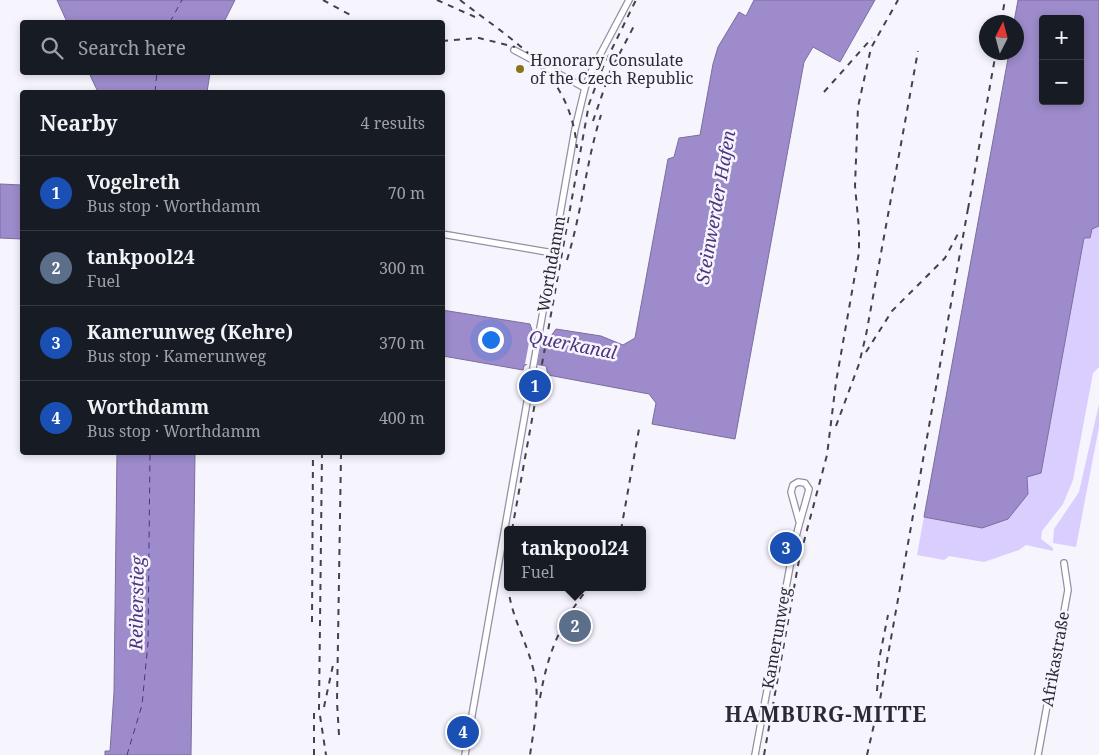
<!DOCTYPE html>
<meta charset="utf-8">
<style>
:root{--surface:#171b24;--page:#20242c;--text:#f1f3f6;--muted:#9ea1a6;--line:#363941;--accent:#8b7417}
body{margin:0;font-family:"Noto Serif",serif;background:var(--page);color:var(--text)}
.controls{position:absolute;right:15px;top:15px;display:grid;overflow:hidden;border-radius:5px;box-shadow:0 2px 8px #0003}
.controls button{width:45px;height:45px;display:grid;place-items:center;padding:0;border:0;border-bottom:1px solid var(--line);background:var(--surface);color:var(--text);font:25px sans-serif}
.compass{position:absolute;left:979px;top:15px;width:45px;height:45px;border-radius:50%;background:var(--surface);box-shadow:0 2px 8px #0003;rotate:6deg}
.you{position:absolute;left:490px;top:339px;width:18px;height:18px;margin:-12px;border:4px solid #fff;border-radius:50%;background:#1a73e8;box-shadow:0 0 0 8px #1a73e833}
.badge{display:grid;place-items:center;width:32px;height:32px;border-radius:50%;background:var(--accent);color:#fff;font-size:16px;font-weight:700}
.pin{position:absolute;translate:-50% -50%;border:2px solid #fff;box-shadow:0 1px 5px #0006}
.popup{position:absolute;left:504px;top:526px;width:142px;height:65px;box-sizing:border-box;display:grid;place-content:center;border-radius:5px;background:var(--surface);filter:drop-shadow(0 1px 4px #0005);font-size:16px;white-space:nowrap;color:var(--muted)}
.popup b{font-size:19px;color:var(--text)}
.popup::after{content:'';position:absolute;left:50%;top:100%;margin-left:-10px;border:10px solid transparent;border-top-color:var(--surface)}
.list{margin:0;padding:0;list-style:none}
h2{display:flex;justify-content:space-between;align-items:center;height:65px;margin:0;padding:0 20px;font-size:21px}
h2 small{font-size:16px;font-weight:400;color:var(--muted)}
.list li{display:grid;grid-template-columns:32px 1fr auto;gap:15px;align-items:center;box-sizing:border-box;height:75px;padding:0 20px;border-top:1px solid var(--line)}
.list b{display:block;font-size:19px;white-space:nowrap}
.list p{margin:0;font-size:16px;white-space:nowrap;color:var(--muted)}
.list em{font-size:16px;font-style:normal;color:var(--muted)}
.icon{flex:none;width:28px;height:28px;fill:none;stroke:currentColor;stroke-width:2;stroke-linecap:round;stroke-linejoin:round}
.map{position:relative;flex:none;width:1099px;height:755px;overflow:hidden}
.search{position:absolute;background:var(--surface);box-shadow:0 2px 8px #0003;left:20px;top:20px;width:425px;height:55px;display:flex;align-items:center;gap:12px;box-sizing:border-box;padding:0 18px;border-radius:5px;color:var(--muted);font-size:19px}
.panel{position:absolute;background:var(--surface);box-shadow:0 2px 8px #0003;left:20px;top:90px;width:425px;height:365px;border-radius:5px}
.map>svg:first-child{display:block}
.green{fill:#dacefe}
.water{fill:#9d8bcb;stroke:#7b6e9d;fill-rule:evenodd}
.pier{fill:#f6f4fd}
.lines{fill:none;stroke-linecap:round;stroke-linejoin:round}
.ferry{stroke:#4f3480;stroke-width:1;stroke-dasharray:6 5;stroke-linecap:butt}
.minor-casing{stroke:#948fa5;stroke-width:8}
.minor{stroke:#fff;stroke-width:5.5}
.rail{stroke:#43414a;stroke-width:2;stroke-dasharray:6 6;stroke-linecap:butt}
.poi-dot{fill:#8b7417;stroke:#f6f4fd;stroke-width:2}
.labels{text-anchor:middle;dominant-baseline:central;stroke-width:5;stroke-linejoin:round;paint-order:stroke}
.poi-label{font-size:16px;fill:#2c2a33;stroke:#f6f4fd;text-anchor:start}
.street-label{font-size:16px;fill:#2c2a33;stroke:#f6f4fd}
.water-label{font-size:18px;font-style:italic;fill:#4f3480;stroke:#f6f4fd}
.district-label{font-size:21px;font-weight:bold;letter-spacing:1px;fill:#2c2a33;stroke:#f6f4fd}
</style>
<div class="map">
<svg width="1099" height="755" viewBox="0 0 1099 755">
<rect width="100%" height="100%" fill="#f6f4fd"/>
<path class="green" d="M1099,226V367L1093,373L1073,480L1063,504L1042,531L1041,539L1053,548V551L1026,545L1019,550L984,562L949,556L944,560L917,555L924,517L981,528L1027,477L1041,473L1084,238L1090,239L1092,229Z
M1099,404V427L1076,547L1053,543L1054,529L1079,492Z"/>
<path class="water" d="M57,0H235L224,22H67Z
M754,0H875L840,62L813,47L804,62L735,439L652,424L656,403L649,394L548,375L546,366L529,363L524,366L523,370L443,356L442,310L530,324L533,333L551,336L556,329L601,336L623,345L635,338L668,159L674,157L679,138L700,135L713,64L718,47L739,12L746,16Z
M1018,0H1099V226L1092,229L1090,238H1084L1041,473L1027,477L1028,494L1008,519L982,528L924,517L1009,53L1016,52V22H1014ZM1043,19H1080V101H1043Z
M89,73H210L207,92H98Z
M0,184L22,185V239L0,238Z
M117,453H195L191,755H105V751H110L114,692Z"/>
<path class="pier" d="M531,332L543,334L537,366L525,364Z"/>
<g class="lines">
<path class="ferry" d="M170,22L182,0
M155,92L157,72
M127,755L142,705L148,643L150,452"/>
<defs>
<path id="minor" d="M514,50L585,88
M442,234L553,253
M465,755L575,129L585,88L591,72L629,0
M755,755L793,550C797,529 804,509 809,489L805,483L798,482L793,485L791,492L799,521
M1038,755L1068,590L1064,563"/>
</defs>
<use href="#minor" class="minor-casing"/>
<use href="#minor" class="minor"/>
<path class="rail" d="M323,0L354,17
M437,0L475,17
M460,0C515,43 570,71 577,148
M373,21L376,22
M1001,22L1005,0
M442,41L479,38L515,47
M824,92L872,38
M593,121L610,72L635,24
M968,209L996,52
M567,260C582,212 586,162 601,115
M866,352L892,311L945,258L960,230
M836,426L859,364L866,335L918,51
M322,452L319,709L326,755
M512,530L589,104L603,67L636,0
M621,530L639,429
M508,561C504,607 522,627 533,668C541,695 534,727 530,755
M312,622L313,452
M877,691L879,660L888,615
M540,698C548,652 560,623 589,587
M324,707L333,665
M876,722L969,203
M339,735L337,702L341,455
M314,755V712
M764,755L799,560L827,455L836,382L859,252V229L855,186L858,107L871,48L898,0
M867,755L876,716"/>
</g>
<circle class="poi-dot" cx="520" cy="69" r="5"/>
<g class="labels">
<g class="poi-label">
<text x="530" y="60">Honorary Consulate<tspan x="530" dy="18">of the Czech Republic</tspan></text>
</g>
<g class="street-label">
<text transform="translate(551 264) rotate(-80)">Worthdamm</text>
<text transform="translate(776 638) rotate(-80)">Kamerunweg</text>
<text transform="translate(1055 659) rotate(-80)">Afrikastraße</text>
</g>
<g class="water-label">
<text transform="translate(715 207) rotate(-80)">Steinwerder Hafen</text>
<text transform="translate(573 344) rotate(11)">Querkanal</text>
<text transform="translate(136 603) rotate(-89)">Reiherstieg</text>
</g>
<g class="district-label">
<text x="826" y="714">HAMBURG-MITTE</text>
</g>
</g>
</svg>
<div class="controls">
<button>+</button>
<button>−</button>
</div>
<svg class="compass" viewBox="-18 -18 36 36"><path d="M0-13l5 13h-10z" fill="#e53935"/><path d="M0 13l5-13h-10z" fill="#9ea1a6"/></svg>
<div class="you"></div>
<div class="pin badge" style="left:535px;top:386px;background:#1a4fb4">1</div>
<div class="pin badge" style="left:575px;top:626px;background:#5c6f8a">2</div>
<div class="popup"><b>tankpool24</b>Fuel</div>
<div class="pin badge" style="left:786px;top:548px;background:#1a4fb4">3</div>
<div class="pin badge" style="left:463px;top:732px;background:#1a4fb4">4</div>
<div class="search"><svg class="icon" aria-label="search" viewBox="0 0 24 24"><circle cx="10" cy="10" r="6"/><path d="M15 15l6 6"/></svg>Search here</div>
<section class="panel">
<h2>Nearby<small>4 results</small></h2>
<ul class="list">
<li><span class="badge" style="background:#1a4fb4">1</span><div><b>Vogelreth</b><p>Bus stop · Worthdamm</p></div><em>70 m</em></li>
<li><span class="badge" style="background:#5c6f8a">2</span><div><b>tankpool24</b><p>Fuel</p></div><em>300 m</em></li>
<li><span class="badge" style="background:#1a4fb4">3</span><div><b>Kamerunweg (Kehre)</b><p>Bus stop · Kamerunweg</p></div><em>370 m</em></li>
<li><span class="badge" style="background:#1a4fb4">4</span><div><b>Worthdamm</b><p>Bus stop · Worthdamm</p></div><em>400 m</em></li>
</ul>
</section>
</div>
